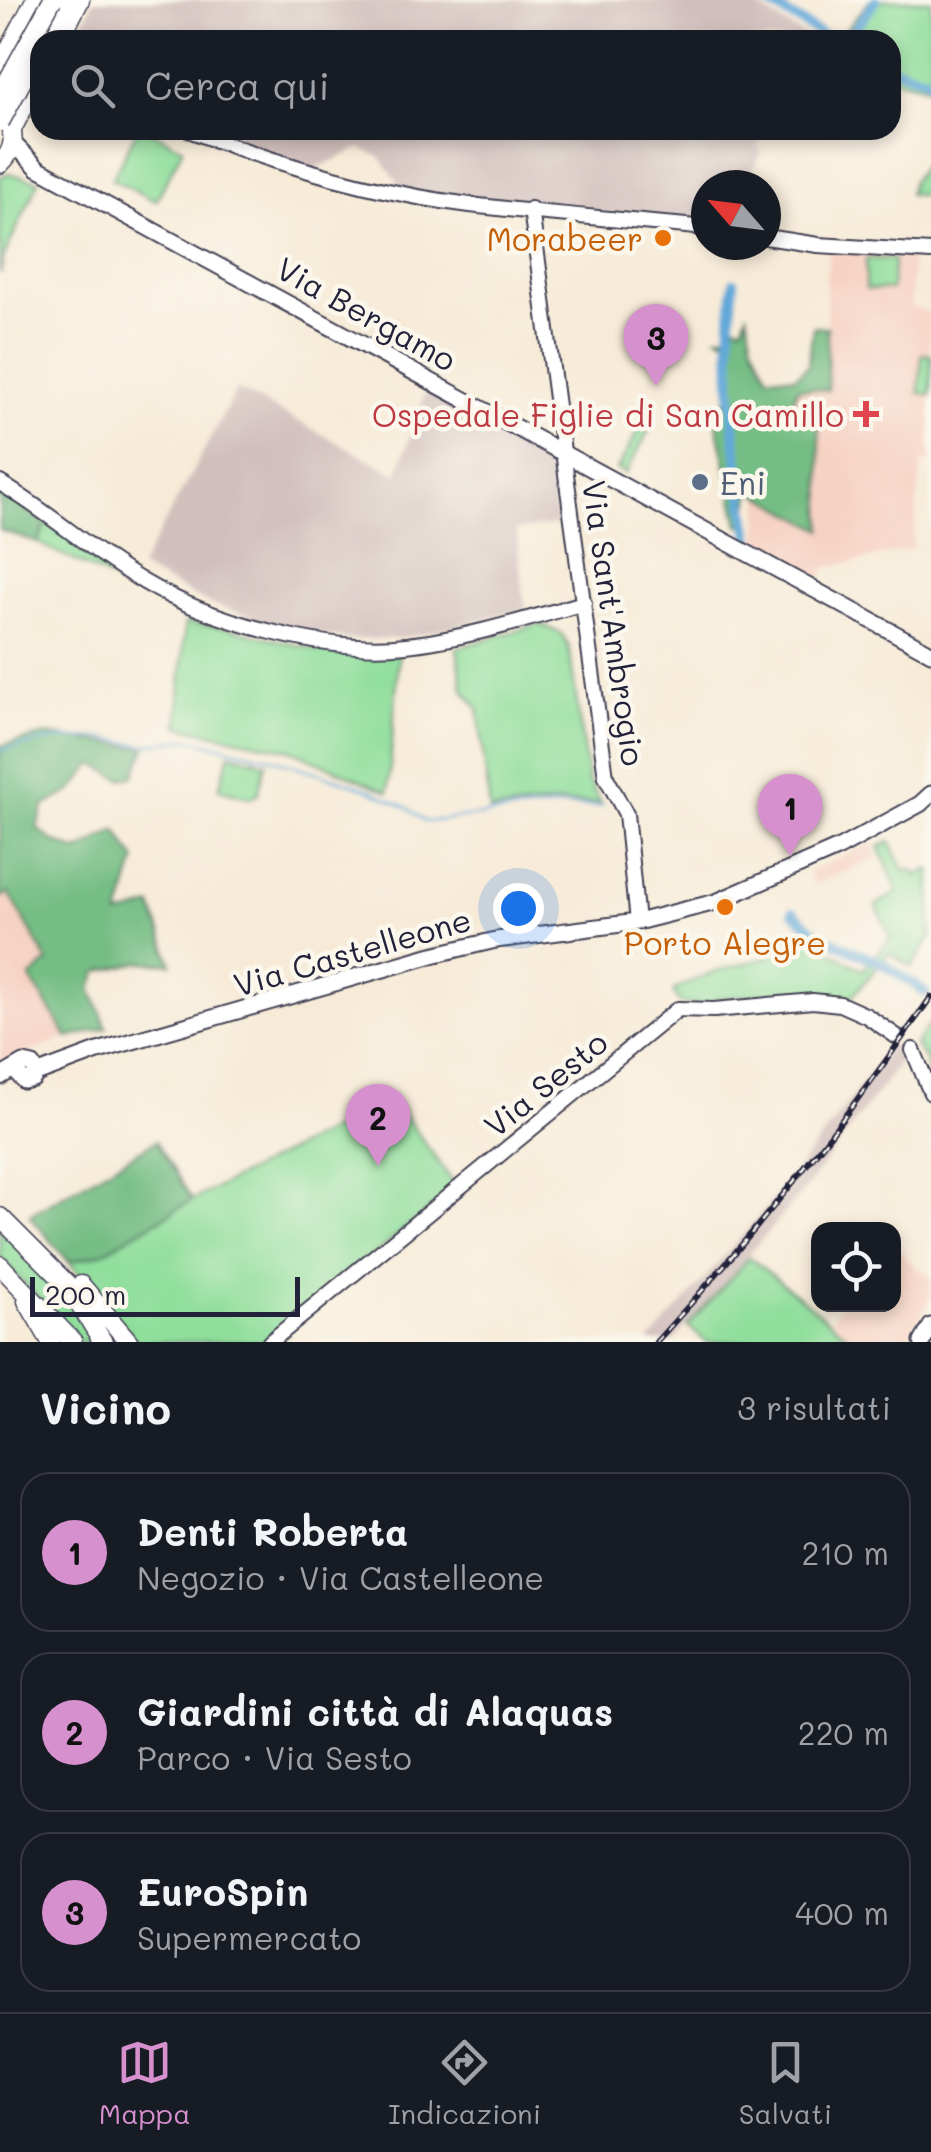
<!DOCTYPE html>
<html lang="it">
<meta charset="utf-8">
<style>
:root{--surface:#171b24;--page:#242831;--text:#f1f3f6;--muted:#9ea1a6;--line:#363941;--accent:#d690ce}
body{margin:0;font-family:Mali,sans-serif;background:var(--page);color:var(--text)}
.controls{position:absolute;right:30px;bottom:30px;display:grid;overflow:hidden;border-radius:20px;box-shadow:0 5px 15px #0003}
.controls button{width:90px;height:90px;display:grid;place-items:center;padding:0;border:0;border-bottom:2px solid var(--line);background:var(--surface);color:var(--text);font:50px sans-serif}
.compass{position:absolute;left:691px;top:170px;width:90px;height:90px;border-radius:50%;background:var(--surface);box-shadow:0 5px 15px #0003;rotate:298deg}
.scale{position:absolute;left:30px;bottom:25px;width:270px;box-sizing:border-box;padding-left:10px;border:5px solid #22223b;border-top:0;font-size:28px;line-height:35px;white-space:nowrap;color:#22223b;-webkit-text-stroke:8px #fbf7ec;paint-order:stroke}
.you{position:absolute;left:518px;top:908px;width:35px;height:35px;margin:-25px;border:8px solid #fff;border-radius:50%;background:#1a73e8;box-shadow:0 0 0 15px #1a73e833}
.badge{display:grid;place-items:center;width:65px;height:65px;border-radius:50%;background:var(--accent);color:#111;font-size:32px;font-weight:700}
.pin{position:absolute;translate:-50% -82px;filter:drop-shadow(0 2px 5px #0008)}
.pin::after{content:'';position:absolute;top:52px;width:35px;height:30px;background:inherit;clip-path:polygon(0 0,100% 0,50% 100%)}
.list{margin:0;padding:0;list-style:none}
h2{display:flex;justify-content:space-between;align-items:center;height:130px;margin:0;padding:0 40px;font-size:42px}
h2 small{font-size:32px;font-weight:400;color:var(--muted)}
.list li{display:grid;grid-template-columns:65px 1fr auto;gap:30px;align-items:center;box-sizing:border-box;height:160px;margin:0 20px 20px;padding:0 20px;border:2px solid var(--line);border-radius:30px}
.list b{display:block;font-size:38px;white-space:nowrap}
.list p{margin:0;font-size:32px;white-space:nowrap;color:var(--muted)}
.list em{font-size:32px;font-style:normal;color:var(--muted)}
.icon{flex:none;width:55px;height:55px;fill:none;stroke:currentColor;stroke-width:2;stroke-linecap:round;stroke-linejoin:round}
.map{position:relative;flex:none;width:931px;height:1342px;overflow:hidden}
.search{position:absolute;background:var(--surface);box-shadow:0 5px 15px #0003;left:30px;right:30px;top:30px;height:110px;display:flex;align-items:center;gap:25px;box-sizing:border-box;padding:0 35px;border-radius:30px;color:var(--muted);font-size:38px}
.sheet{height:670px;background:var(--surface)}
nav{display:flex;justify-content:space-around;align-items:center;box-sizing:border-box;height:140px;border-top:2px solid var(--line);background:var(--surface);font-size:28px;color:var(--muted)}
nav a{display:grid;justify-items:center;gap:5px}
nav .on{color:var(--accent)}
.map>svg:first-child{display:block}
.built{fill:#f6d2c3}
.industrial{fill:#d1bfbd}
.green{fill:#90de9c;stroke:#59806c;stroke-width:2.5}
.forest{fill:#74bd84;stroke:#4b7060;stroke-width:2.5}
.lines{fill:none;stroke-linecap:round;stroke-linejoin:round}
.stream{stroke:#62a9d9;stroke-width:2.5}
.canal{stroke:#62a9d9;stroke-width:10}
.tertiary-casing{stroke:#424053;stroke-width:18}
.secondary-casing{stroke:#424053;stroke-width:19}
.primary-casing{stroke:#424053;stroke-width:21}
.trunk-casing{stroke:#424053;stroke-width:21}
.tertiary{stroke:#fff;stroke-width:14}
.secondary{stroke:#fff;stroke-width:15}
.primary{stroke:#fff;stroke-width:18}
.trunk{stroke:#fff;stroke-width:18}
.rail-casing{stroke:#22223b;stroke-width:6}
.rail{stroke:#fbf7ec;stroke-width:2.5;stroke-dasharray:8;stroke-linecap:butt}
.trunk-bridge-casing{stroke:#424053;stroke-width:21;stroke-linecap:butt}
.trunk-bridge{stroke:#fff;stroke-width:18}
.food-dot{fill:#e8710a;stroke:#fbf7ec;stroke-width:4}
.health-dot{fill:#e0444e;stroke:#fbf7ec;stroke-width:4}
.service-dot{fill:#5c6f8a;stroke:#fbf7ec;stroke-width:4}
.labels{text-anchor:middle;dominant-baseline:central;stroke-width:9;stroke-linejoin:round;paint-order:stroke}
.food-label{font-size:32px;fill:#c56008;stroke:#fbf7ec;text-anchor:end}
.street-label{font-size:32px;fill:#22223b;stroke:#fbf7ec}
.health-label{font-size:32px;fill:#be3a42;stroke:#fbf7ec;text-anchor:end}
.service-label{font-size:32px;fill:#4e5e75;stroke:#fbf7ec;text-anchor:start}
</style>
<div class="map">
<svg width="931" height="1342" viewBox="0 0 931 1342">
<rect width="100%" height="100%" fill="#fbf7ec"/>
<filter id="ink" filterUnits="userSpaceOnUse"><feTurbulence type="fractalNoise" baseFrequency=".01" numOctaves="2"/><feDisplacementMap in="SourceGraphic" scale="20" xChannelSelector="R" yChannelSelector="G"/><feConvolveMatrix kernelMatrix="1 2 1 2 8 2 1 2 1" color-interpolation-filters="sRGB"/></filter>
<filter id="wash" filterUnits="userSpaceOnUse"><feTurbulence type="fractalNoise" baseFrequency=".0048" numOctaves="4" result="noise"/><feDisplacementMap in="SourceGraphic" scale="40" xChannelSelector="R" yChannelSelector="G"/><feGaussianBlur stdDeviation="2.25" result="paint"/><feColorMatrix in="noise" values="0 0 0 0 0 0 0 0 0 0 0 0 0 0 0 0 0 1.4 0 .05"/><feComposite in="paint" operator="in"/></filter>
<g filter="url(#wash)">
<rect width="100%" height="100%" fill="#f7ebd8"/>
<path class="built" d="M829,250L912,256L911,306L931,313V461L922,462L912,549L826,568L819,583L757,549L760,496L823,529L816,423L797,411L793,402L798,388L828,390L826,281Z
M871,843L878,858L814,884L809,873L811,871Z
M9,893L48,962L30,978L68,1038L0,1063V898Z
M894,1245L916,1267L931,1276V1296L906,1342H855L831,1319L841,1305L894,1304Z"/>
<path class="industrial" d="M94,0H746L812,40H74Z
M200,130H766L757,148L762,151L744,185H706V223L463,200L403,189L380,157L360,148L313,170Z
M237,389L397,474L426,391L455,404L456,416L492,435L498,431L557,461L565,524L516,530L525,609L403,638L350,640L295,630L208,603L140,568Z
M892,1044L906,1054L805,1189L673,1342H649L782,1190Z"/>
<path class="green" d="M870,0H931V87L891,78V40H842L847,28Z
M137,130H148L183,148L156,201L112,179Z
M931,155V197L909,194L912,181Z
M8,173L39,181L3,258L0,274V177Z
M866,259H894L891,290L866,289Z
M922,354L931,355V395L919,393Z
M641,426L649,430L626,474L617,470Z
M46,523L138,587L136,590L120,580L118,582L38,543Z
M185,623L229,628L321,651L399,654L388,792L291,750L178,726Z
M539,624L561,633L569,647L588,781L601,803H559L490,811L478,708L463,689L457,648Z
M230,753L266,763L258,794L251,798L219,789Z
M890,842L905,871L912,869L916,876L931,869V937L912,967L889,953L848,1002L777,1000L770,994L716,998L709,1006L680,1003L673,991C703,973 734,966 769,957L768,950L811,934L830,943L827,949L863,970L866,967L891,938L876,905L898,892L879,847Z
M931,1022V1078L924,1058L915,1045Z
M393,1099L457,1188L264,1342H137L69,1262L102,1253L192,1200Z
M0,1228C38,1263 70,1297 96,1342H80L0,1258Z
M749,1257L855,1342H706L688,1326Z"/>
<path class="forest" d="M747,314L753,344L768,375L795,377L808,365L813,327H827L828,390L798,388C784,411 810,413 819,429L823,530L752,491L745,526L739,525L716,420L728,396L729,341L718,336L734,333L735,324L742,327Z
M0,492L46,523L38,543L0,530Z
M46,735L146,748L133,777L122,779L93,764L73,790L44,806L37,828L53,841L78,851L116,830L136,860L119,916L152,906L172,964L141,962L98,972L91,988L107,1028L68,1038L30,978L48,962L9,893L0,898V746Z
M156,1141L192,1200L102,1253L69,1262L29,1215Z"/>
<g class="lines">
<path class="stream" d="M0,750L58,739L98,738L145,745L188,739L268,757L365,788L408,808L425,822L560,806H603"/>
<path class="canal" d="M763,0L831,40
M847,40L876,0
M891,67L931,80
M734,282C724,370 735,456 751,543
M793,912L819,935L883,964L925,992"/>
</g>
</g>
<g filter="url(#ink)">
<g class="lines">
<defs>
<path id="tertiary" d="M189,130C279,165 373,193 470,205C548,214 627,220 706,228
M531,209L606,777L626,814L637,922
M766,237L818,245L931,252
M0,483C50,513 94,553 144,582C211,622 328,654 406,645C460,640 531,618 584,603
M913,1050L931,1093
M270,1342L678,1009L714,1010L813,1001L840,1004L867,1016L896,1036"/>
<path id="secondary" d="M13,143L38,168L931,653
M36,1074L98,1051L432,955L496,940L637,922L716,902L839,848L920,804L931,794
M0,1077L24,1063L33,1065L36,1074L33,1079L24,1081L18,1074V1068
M922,1342L931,1326"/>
<path id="primary" d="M0,164C15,150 17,134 4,117
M0,1217L68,1285L103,1342
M0,1265L73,1342
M81,1285L129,1342
M27,1301L51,1342"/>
<path id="trunk" d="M44,40L65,0
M59,40L80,0
M0,67L35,0
M12,129L40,76"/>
</defs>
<use href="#tertiary" class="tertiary-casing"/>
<use href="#secondary" class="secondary-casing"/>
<use href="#primary" class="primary-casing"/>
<use href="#trunk" class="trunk-casing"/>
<use href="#tertiary" class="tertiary"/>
<use href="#secondary" class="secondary"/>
<use href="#primary" class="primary"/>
<use href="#trunk" class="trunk"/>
<defs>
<path id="rail" d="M656,1342C756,1233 847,1119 931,997"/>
</defs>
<use href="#rail" class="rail-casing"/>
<use href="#rail" class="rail"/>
<defs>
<path id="trunk-bridge" d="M0,95L52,0
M0,122L40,48"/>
</defs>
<use href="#trunk-bridge" class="trunk-bridge-casing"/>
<use href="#trunk-bridge" class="trunk-bridge"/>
</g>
</g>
<g class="food-dot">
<circle cx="663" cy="238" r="10"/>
<circle cx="725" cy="907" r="10"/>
</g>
<path class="health-dot" d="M861 399h10v10h10v10h-10v10h-10v-10h-10v-10h10z"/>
<circle class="service-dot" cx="700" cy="482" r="10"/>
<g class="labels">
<g class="food-label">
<text x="643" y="238">Morabeer</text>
<text x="725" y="942" text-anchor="middle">Porto Alegre</text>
</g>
<g class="street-label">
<text transform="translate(367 313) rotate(29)">Via Bergamo</text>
<text transform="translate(615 623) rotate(82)">Via Sant'Ambrogio</text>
<text transform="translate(352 951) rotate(-16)">Via Castelleone</text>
<text transform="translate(545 1083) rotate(-39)">Via Sesto</text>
</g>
<g class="health-label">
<text x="844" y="414">Ospedale Figlie di San Camillo</text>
</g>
<g class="service-label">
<text x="720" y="482">Eni</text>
</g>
</g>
</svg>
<div class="controls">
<button><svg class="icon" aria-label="locate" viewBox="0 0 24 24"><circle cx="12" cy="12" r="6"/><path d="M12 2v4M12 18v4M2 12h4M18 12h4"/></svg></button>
</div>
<svg class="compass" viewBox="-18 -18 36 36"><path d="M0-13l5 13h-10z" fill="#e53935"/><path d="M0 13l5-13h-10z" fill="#9ea1a6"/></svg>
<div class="scale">200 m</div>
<div class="you"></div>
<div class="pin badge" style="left:790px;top:856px">1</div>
<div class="pin badge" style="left:378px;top:1166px">2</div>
<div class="pin badge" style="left:656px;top:386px">3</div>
<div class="search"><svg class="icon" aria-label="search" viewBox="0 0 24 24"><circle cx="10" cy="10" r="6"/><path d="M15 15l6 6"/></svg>Cerca qui</div>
</div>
<section class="sheet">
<h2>Vicino<small>3 risultati</small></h2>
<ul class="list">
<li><span class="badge">1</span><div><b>Denti Roberta</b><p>Negozio · Via Castelleone</p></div><em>210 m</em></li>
<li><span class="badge">2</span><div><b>Giardini città di Alaquas</b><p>Parco · Via Sesto</p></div><em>220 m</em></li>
<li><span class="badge">3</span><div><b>EuroSpin</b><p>Supermercato</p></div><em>400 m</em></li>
</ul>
</section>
<nav>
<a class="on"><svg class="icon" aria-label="map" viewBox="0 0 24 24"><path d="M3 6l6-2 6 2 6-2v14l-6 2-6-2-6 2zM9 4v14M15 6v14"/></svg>Mappa</a>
<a><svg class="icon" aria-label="directions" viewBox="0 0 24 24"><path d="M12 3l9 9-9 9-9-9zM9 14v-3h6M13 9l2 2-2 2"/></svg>Indicazioni</a>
<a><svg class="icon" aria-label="saved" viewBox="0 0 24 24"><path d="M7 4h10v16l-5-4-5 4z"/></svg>Salvati</a>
</nav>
